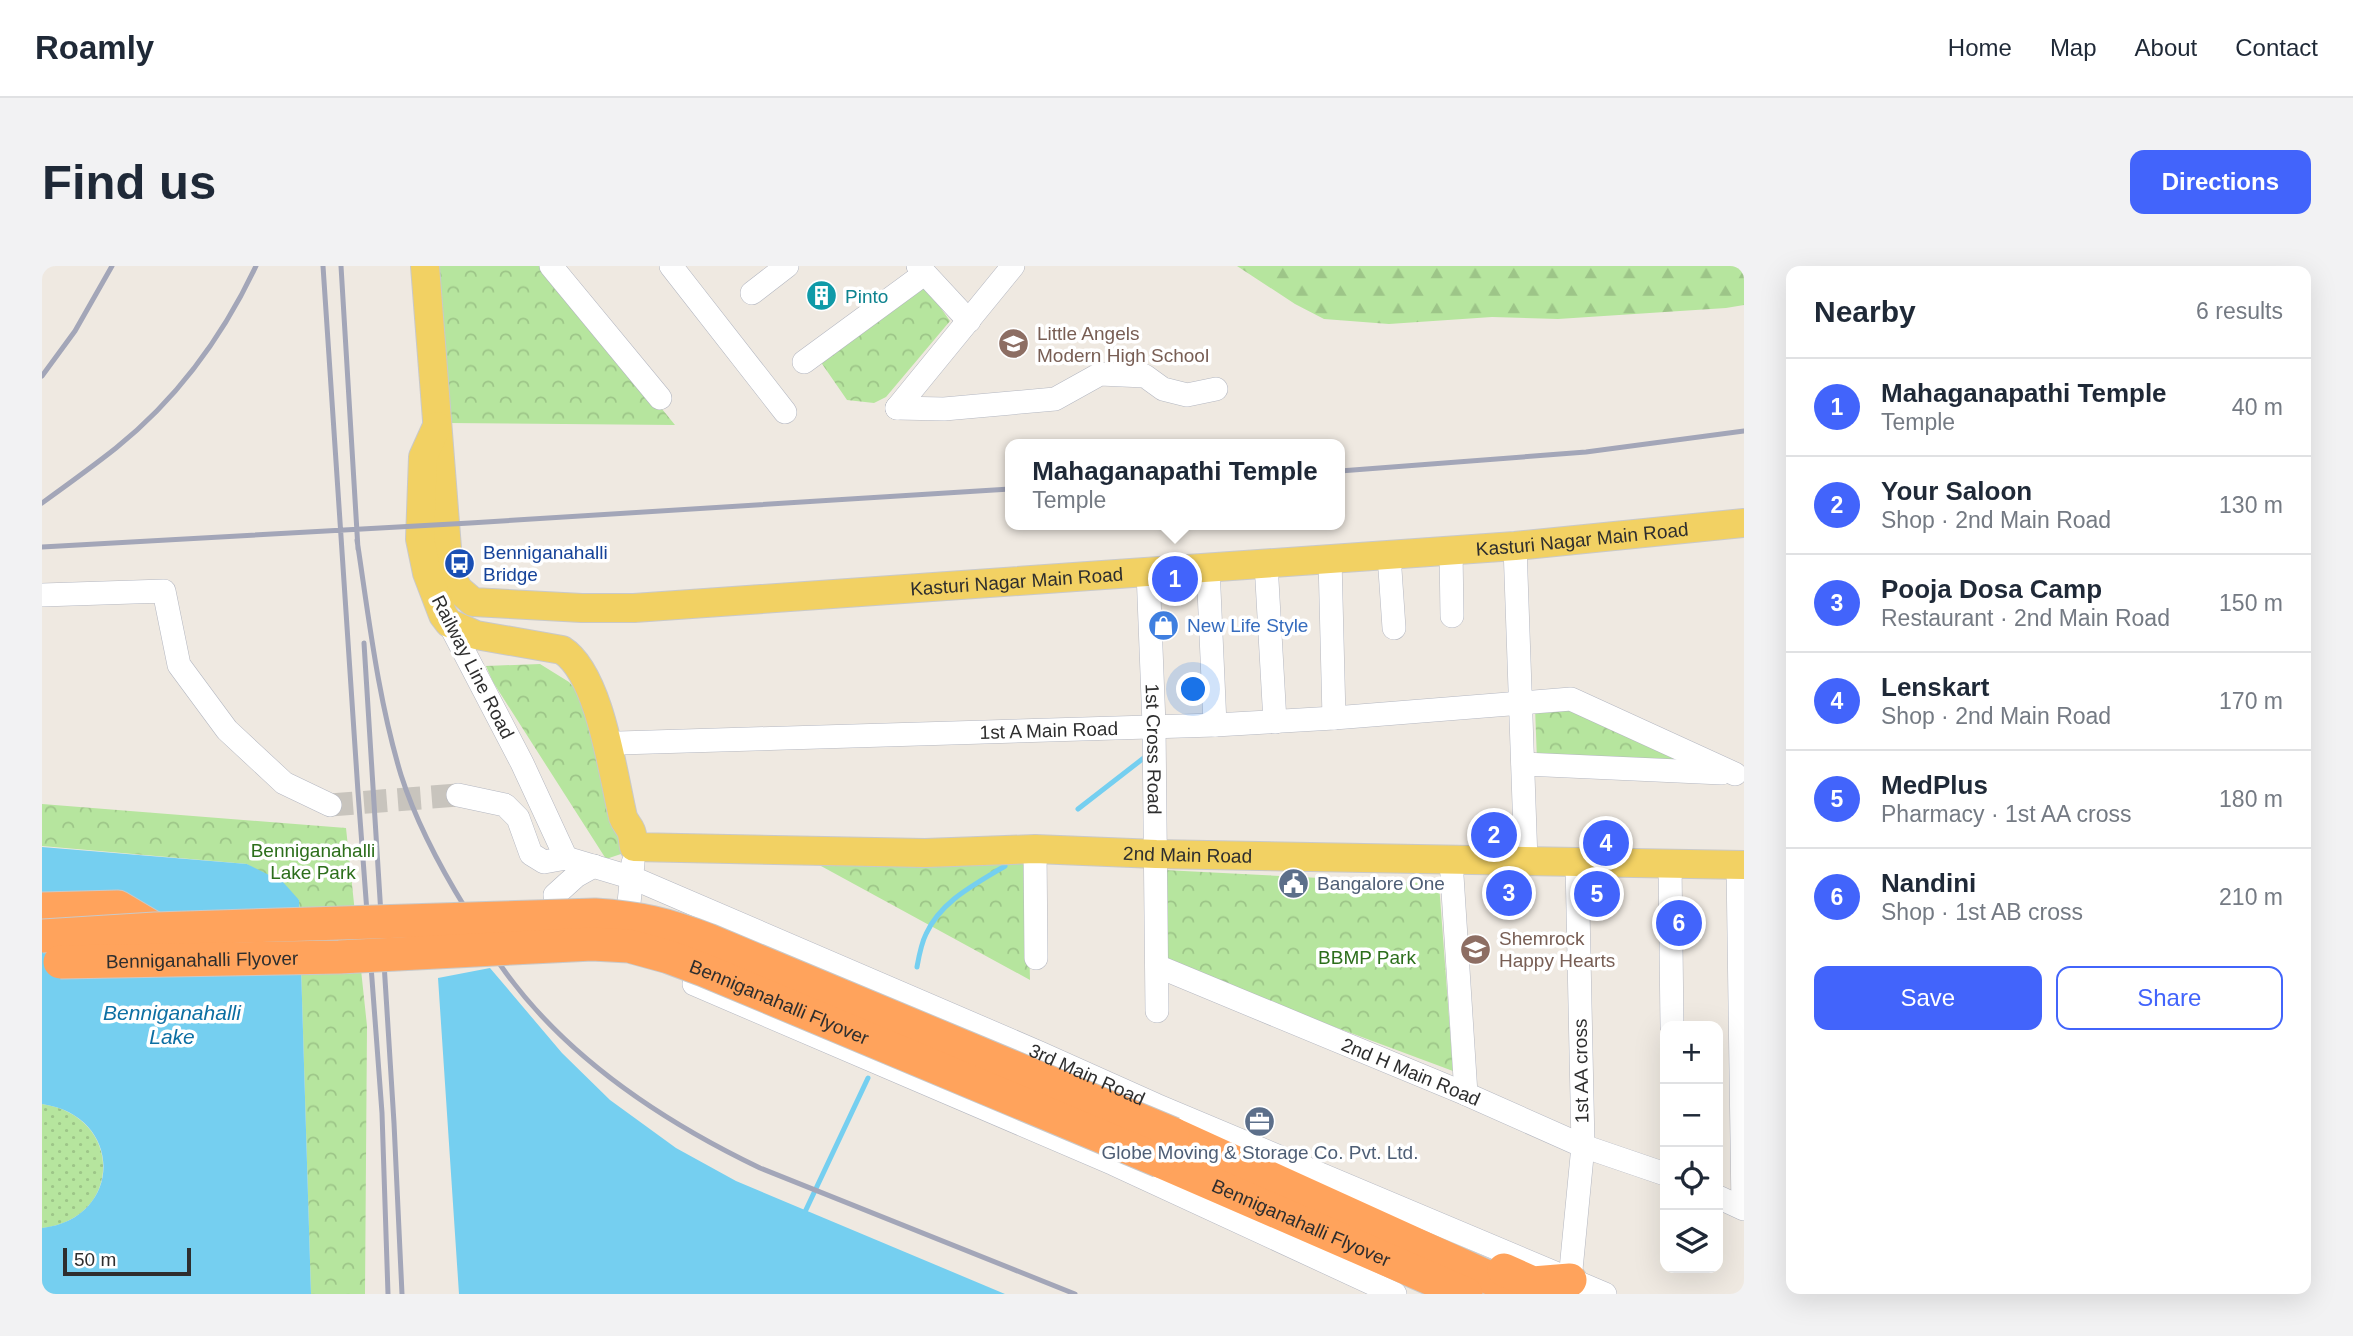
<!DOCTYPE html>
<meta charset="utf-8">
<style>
:root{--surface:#fff;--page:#f2f2f3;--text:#1f2937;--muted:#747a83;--line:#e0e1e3;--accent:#4264fb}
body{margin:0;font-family:Arial,sans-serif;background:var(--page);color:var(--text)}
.controls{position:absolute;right:21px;bottom:21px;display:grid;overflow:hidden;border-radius:14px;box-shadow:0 7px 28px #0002}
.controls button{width:63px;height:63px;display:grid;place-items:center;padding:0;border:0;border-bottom:2px solid var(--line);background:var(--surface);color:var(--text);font:35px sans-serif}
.scale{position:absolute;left:21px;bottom:18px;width:128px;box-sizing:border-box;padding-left:7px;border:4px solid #2e2e2e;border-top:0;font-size:19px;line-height:24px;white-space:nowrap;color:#2e2e2e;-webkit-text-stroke:5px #fff;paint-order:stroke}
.you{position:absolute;left:1152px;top:424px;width:24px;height:24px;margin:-18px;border:5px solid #fff;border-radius:50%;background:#1a73e8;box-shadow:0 0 0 10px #1a73e833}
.badge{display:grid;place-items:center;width:46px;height:46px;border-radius:50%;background:var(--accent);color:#fff;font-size:23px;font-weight:700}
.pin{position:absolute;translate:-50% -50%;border:4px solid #fff;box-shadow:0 2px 7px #0006}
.popup{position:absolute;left:963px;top:173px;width:340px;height:91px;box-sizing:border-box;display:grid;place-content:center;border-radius:14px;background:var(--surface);filter:drop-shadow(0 2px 5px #0005);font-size:23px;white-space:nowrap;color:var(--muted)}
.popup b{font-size:26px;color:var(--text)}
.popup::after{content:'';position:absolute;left:50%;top:100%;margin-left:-14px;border:14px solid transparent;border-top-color:var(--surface)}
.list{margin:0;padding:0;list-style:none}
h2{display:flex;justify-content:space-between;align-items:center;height:91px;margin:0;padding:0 28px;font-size:30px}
h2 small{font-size:23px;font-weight:400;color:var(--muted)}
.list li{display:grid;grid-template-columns:46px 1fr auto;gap:21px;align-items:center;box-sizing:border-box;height:98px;padding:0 28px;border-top:2px solid var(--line)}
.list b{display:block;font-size:26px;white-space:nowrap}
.list p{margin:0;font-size:23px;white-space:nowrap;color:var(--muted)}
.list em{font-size:23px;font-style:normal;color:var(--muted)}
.actions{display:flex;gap:14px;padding:21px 28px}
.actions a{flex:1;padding:16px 0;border:2px solid var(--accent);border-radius:14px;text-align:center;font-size:24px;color:var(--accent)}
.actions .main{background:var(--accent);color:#fff}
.icon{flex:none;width:38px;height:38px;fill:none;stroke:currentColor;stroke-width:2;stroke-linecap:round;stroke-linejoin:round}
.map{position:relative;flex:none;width:1702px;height:1028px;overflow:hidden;border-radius:14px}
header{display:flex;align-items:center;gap:42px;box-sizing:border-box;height:98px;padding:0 35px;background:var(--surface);border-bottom:2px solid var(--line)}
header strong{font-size:33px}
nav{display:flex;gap:38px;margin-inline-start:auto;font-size:24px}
.intro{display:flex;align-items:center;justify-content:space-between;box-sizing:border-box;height:168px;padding:0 42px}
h1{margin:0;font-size:49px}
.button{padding:18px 32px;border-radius:14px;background:var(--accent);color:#fff;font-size:24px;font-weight:700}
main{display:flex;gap:42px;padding:0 42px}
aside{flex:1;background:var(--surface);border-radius:14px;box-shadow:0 7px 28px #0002}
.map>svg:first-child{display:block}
.grass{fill:url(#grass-dots)}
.forest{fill:url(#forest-firs)}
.park{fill:url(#park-crowns)}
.water{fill:#75cff0}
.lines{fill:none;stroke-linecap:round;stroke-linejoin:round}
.stream{stroke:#75cff0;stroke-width:5}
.minor-tunnel{stroke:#c8c4bd;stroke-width:23;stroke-dasharray:23 11;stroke-linecap:butt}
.minor-casing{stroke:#b4b7c1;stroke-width:24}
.major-casing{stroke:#c9c9c9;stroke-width:30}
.highway-casing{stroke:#c9c9c9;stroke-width:35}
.minor{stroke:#fff;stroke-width:23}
.major{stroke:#f2d163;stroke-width:28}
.highway{stroke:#ffa35c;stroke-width:33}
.rail{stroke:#a3a6b8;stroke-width:5}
.highway-bridge-casing{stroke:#c9c9c9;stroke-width:35;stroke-linecap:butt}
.highway-bridge{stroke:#ffa35c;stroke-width:33}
.labels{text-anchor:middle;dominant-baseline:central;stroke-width:7;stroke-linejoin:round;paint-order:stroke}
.culture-label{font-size:19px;fill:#0d838f;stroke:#fff;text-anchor:start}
.education-label{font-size:19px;fill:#785e54;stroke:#fff;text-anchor:start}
.street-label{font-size:19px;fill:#2e2e2e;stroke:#fff}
.transit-label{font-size:19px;fill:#164399;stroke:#fff;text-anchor:start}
.shop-label{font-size:19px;fill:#366cbe;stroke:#fff;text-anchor:start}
.park-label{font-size:19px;fill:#2c6e1b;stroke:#fff}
.service-label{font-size:19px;fill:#4e5e75;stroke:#fff;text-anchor:start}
.water-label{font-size:21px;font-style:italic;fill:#0d6fa3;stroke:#fff}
</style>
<header>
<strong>Roamly</strong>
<nav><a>Home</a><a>Map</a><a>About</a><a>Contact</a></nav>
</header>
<div class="intro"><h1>Find us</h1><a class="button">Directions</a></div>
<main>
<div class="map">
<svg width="1702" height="1028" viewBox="0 0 1702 1028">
<defs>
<pattern id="grass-dots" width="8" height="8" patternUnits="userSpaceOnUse" patternTransform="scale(1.75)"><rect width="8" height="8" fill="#b6e59e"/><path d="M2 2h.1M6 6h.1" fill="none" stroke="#9dc588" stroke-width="1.8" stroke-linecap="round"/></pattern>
<pattern id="forest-firs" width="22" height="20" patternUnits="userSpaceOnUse" patternTransform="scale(1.75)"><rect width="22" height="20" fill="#b6e59e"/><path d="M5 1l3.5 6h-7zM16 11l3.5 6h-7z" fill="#9dc588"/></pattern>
<pattern id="park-crowns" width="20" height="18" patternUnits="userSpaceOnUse" patternTransform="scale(1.75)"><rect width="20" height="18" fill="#b6e59e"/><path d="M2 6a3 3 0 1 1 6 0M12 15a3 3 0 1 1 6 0" fill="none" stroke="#9dc588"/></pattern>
</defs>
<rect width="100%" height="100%" fill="#efe9e1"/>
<path class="grass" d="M0,838C82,850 81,953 0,962Z"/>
<path class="forest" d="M1195,0H1702V39L1684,42L1516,53L1450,51L1347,58L1282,53L1253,38Z"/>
<path class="park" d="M397,0H504L633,159L406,157Z
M879,14L908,55L844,131L832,137L805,134L776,92Z
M498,398L527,416L549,441L582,587L564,593L451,416L444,400Z
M1528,439L1603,475L1643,499L1495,495L1493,441Z
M0,538L304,562L325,760L323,1028H269L257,634L205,598L0,580Z
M985,590L988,714L768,594Z
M1122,604L1397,618L1411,805L1121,697Z"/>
<path class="water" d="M0,581L205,598L241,616L257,634L269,1028H0V962C81,953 83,850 0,838Z
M448,702L520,787L568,834L634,882L694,915L963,1028H417L396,712Z"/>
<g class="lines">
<path class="stream" d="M1036,543L1103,491
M875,701C877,690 879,678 884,668C899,635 932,619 963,600
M762,948L826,812"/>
<path class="minor-tunnel" d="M288,539L416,529"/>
<defs>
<g id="minor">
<path d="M509,0L618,132"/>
<path d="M629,0L743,146"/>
<path d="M876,0L927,55"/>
<path d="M710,27L745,0"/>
<path d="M762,96L882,8"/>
<path d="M855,142L902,143L1013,133L1058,108L1103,110L1121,123L1145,129L1174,123"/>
<path d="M855,142L971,0"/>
<path d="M1473,280L1484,595"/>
<path d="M1409,285L1410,350"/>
<path d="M1347,289L1352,362"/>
<path d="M1288,293L1292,452"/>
<path d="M1224,297L1233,456"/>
<path d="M1166,301L1173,459"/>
<path id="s1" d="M1106,305L1112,459L1115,745"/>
<path d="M0,329L122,325L137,399L185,464L242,517L288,539"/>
<path d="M407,357L480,497L524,592"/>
<path id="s2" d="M577,477L1173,459L1292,452L1529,433L1693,508"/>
<path d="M1481,498L1680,507"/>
<path id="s3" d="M416,529L463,539L476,552L489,588L502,596L524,592L591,612L998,787L1114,839L1563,1028"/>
<path d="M993,583L994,692"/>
<path d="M1409,594L1424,828"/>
<path d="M1628,598L1630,760"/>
<path d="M1696,599L1701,942"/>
<path d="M517,662L513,629L534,610L552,600"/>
<path d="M584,667L591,597"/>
<path id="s4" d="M1115,700L1424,828L1541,880L1623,908"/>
<path d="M652,718L1072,898L1353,1028"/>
<path d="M1676,931L1702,943"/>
<path d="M1528,1014L1541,880L1535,596"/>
</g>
<g id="major">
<path id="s5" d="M383,0L407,308L417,324L431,336L540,342H592L1473,280L1702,257"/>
<path id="s6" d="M395,160L381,191L378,273L385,307L401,349L407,357L434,369L520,384C558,408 571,509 581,551C583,557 587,560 589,565C591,570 591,576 592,581L883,587L993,583L1114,588L1702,599"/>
</g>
<g id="highway">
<path d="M0,643L76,641L113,663"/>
<path d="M1131,868L1483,1028"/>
<path id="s7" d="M1118,895L1424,1028"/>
<path d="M1462,1004L1491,1017L1528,1014"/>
</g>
</defs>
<use href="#minor" class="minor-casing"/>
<use href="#major" class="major-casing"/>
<use href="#highway" class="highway-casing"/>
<use href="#minor" class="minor"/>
<use href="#major" class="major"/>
<use href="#highway" class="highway"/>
<path class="rail" d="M281,0L316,526L340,847L346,1028
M299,0L316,283
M0,110L33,65L70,0
M1298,205L1544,186L1702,165
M0,237C25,219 50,201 74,182C135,133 181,70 214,0
M315,274C327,353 336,433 359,509C374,556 398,601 424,643C435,661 445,680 457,697C520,789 620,855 718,902L1033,1028
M0,281L428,257L968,223
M322,377L352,857L360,1028"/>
<defs>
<g id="highway-bridge">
<path d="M0,670L113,663L553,649C598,652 624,658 666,674L1131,868"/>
<path id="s8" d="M18,696L297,691L550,678L587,680L627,691L662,704L1118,895"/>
</g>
</defs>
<use href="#highway-bridge" class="highway-bridge-casing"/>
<use href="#highway-bridge" class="highway-bridge"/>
</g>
<defs>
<symbol id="building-disc" viewBox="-11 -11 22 22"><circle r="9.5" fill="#0f9aa8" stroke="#fff"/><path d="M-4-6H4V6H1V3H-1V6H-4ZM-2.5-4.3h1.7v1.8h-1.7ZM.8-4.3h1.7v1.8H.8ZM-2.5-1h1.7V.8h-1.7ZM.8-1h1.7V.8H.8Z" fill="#fff"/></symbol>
<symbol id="school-disc" viewBox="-11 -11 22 22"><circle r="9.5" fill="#8d6e63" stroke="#fff"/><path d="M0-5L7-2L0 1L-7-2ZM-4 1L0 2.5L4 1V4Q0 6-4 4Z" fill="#fff"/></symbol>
<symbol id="bus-disc" viewBox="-11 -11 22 22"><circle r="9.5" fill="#1a4fb4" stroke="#fff"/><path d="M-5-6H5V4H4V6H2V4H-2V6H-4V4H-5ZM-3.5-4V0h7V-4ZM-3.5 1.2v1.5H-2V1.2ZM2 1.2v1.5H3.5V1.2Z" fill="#fff"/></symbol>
<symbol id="shop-disc" viewBox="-11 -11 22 22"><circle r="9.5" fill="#3f7fe0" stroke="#fff"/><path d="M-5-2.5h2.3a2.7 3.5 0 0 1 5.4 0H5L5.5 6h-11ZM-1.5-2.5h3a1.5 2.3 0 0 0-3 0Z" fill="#fff"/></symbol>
<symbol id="civic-disc" viewBox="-11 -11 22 22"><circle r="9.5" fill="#5c6f8a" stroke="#fff"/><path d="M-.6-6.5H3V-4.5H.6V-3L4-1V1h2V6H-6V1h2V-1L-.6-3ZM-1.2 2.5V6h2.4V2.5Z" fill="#fff"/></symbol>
<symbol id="office-disc" viewBox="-11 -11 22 22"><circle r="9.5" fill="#5c6f8a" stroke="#fff"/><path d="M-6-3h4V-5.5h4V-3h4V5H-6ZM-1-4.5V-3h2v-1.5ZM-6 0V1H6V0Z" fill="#fff"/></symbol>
</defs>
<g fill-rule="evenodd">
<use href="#building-disc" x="762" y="12" width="35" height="35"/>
<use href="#school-disc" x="954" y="60" width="35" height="35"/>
<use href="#bus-disc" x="400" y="280" width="35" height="35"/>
<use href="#shop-disc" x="1104" y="342" width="35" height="35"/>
<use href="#civic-disc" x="1234" y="600" width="35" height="35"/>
<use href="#school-disc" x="1416" y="666" width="35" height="35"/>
<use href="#office-disc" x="1200" y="838" width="35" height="35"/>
</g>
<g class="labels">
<g class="culture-label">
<text x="803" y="30">Pinto</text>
</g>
<g class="education-label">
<text x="995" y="67">Little Angels<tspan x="995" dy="22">Modern High School</tspan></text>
<text x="1457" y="672">Shemrock<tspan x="1457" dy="22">Happy Hearts</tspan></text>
</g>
<g class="street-label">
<text stroke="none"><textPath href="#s5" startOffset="1458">Kasturi Nagar Main Road</textPath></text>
<text stroke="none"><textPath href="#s5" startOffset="891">Kasturi Nagar Main Road</textPath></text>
<text transform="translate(431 401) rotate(63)">Railway Line Road</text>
<text stroke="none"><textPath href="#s2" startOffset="430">1st A Main Road</textPath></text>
<text stroke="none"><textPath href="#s1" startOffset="178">1st Cross Road</textPath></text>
<text stroke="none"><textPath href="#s6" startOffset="1090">2nd Main Road</textPath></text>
<text stroke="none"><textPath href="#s8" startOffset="142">Benniganahalli Flyover</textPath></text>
<text stroke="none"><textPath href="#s8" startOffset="730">Benniganahalli Flyover</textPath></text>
<text transform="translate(1539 805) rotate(-91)">1st AA cross</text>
<text stroke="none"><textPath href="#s4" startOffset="275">2nd H Main Road</textPath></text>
<text stroke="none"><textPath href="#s3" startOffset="707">3rd Main Road</textPath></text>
<text stroke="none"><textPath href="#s7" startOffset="154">Benniganahalli Flyover</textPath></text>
</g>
<g class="transit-label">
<text x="441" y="286">Benniganahalli<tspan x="441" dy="22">Bridge</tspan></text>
</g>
<g class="shop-label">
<text x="1145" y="359">New Life Style</text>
</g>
<g class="park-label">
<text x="271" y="584">Benniganahalli<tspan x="271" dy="22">Lake Park</tspan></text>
<text x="1325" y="691">BBMP Park</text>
</g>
<g class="service-label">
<text x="1275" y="617">Bangalore One</text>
<text x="1218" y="886" text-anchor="middle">Globe Moving &amp; Storage Co. Pvt. Ltd.</text>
</g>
<g class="water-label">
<text x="130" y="746">Benniganahalli<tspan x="130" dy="24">Lake</tspan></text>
</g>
</g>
</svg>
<div class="controls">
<button>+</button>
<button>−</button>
<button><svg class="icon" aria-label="locate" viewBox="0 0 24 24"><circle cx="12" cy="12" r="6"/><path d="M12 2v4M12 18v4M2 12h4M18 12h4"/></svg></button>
<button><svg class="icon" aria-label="layers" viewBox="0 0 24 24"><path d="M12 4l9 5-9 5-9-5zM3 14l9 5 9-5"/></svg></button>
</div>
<div class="scale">50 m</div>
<div class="you"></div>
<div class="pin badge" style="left:1133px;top:313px">1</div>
<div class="popup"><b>Mahaganapathi Temple</b>Temple</div>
<div class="pin badge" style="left:1452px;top:569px">2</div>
<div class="pin badge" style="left:1467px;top:627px">3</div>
<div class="pin badge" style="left:1564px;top:577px">4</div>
<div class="pin badge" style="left:1555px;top:628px">5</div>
<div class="pin badge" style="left:1637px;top:657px">6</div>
</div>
<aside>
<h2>Nearby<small>6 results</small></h2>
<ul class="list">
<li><span class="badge">1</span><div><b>Mahaganapathi Temple</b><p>Temple</p></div><em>40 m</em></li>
<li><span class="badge">2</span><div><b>Your Saloon</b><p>Shop · 2nd Main Road</p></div><em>130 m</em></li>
<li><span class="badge">3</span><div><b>Pooja Dosa Camp</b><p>Restaurant · 2nd Main Road</p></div><em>150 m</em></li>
<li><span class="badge">4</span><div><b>Lenskart</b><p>Shop · 2nd Main Road</p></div><em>170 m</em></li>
<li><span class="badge">5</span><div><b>MedPlus</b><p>Pharmacy · 1st AA cross</p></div><em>180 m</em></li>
<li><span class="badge">6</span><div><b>Nandini</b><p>Shop · 1st AB cross</p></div><em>210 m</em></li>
</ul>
<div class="actions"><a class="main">Save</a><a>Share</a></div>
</aside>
</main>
